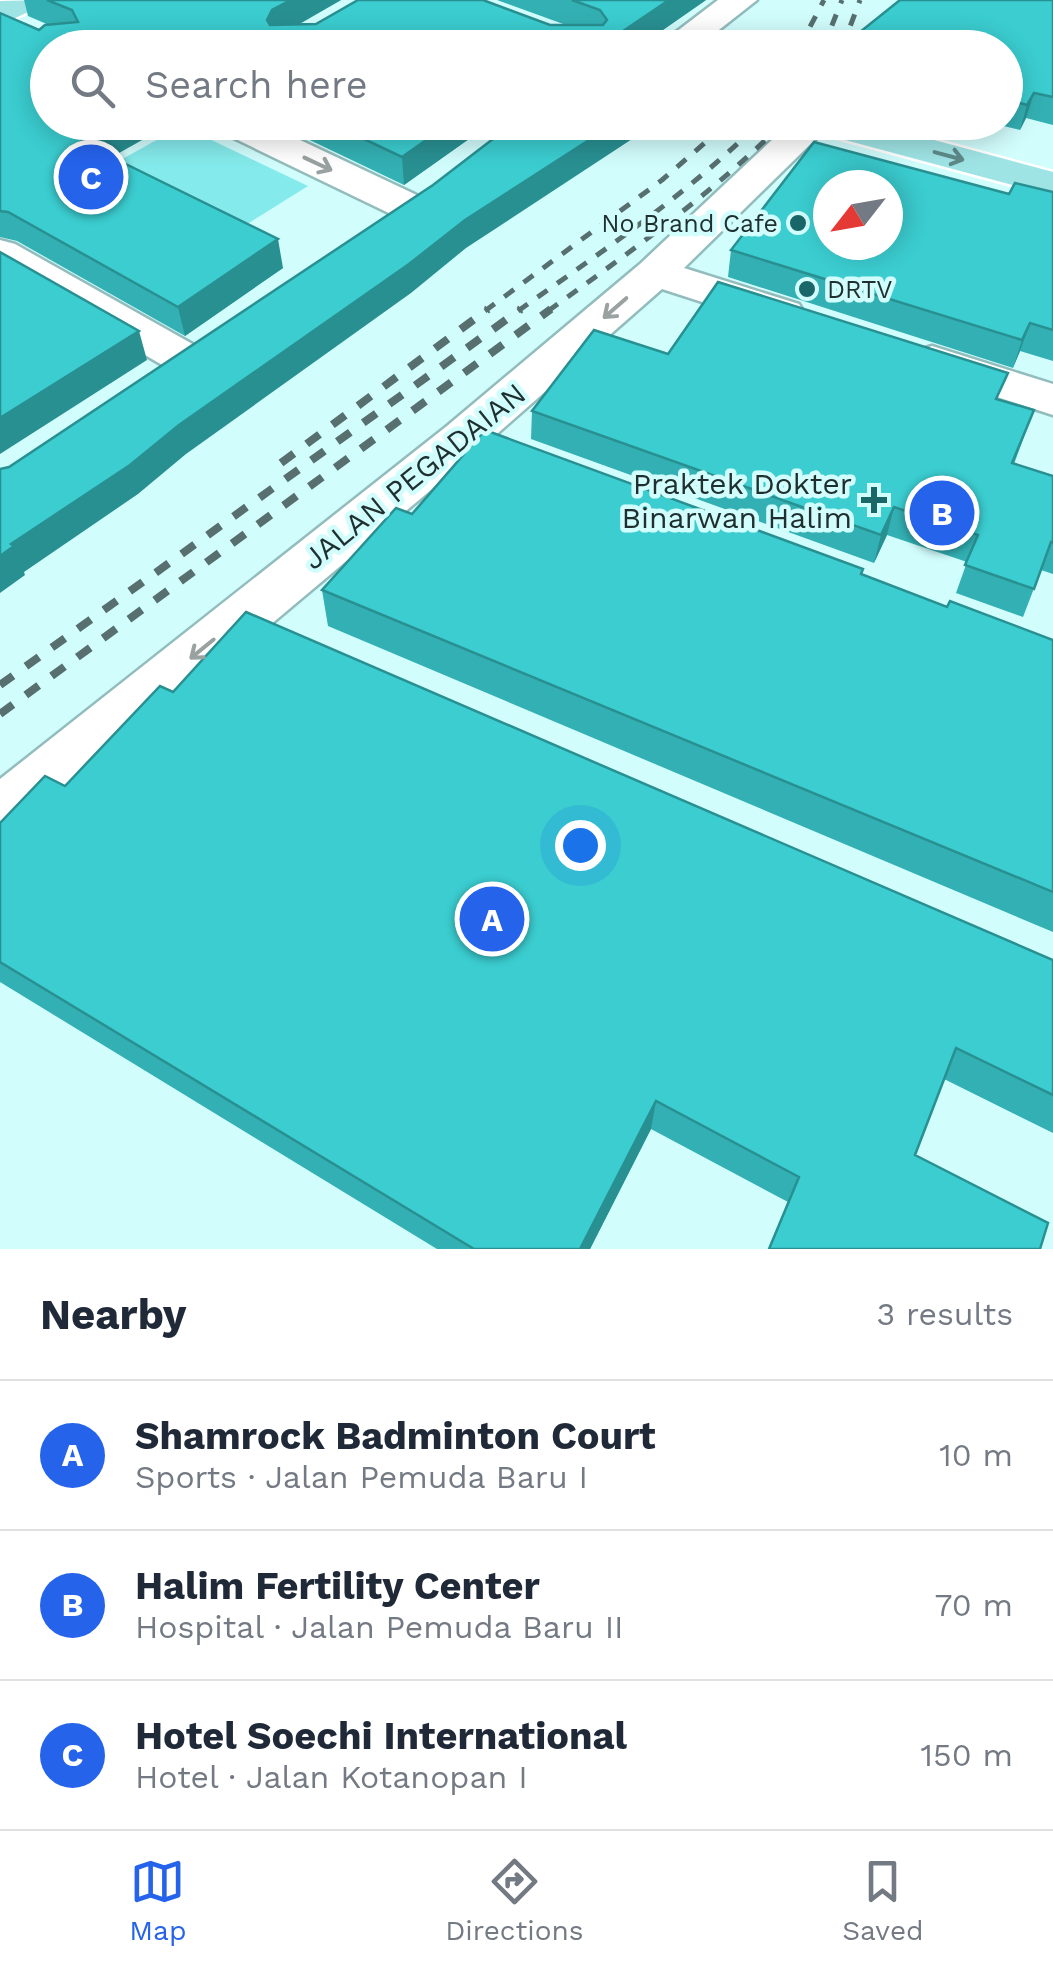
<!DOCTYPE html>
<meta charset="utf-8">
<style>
:root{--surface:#fff;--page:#f2f2f3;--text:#1f2937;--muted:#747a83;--line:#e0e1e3;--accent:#2563eb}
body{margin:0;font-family:"Work Sans",sans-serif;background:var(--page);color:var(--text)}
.compass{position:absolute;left:813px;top:170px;width:90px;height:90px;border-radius:50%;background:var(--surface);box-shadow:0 5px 25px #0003;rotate:239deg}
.you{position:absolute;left:580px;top:845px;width:35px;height:35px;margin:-25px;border:8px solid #fff;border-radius:50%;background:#1a73e8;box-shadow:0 0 0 15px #1a73e833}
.badge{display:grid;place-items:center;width:65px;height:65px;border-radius:50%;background:var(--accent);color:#fff;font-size:32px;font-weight:700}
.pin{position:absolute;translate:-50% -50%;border:5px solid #fff;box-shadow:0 2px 10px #0006}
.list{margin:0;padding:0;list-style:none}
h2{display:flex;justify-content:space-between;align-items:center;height:130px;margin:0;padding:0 40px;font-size:42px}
h2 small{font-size:32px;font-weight:400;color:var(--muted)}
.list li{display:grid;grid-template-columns:65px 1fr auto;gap:30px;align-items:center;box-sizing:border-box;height:150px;padding:0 40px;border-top:2px solid var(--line)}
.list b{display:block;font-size:38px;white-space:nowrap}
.list p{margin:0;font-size:32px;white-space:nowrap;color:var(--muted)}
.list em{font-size:32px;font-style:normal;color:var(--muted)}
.icon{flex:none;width:55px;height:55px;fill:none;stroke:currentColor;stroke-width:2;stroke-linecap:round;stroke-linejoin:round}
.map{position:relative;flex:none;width:1053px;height:1249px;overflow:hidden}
.search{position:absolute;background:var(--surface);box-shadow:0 5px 25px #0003;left:30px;right:30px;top:30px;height:110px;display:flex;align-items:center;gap:25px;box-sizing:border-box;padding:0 35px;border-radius:55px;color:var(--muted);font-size:38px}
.sheet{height:580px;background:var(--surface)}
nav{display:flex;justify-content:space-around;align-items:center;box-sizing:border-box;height:140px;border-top:2px solid var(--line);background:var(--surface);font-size:28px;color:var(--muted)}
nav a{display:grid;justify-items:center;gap:5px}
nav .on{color:var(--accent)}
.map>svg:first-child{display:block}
.green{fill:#85eaeb}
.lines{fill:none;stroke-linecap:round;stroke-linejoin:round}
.minor-casing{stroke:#93bcbd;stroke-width:5}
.major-casing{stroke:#fff;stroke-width:5}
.minor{fill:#fff;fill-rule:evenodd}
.major{fill:#9fe4e5;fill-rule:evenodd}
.rail-far1{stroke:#576f6f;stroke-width:5;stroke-dasharray:12 12;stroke-linecap:butt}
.rail{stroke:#576f6f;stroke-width:8;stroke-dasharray:16 16;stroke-linecap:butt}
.wall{fill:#33b0b3}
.shaded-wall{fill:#299092}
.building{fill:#3bcdd0;stroke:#299092;stroke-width:2.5;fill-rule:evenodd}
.oneway{stroke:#5f8a8a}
.oneway2{stroke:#9aa1a1}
.poi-dot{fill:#196768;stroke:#d2fdfd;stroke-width:4}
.labels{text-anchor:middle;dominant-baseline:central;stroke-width:9;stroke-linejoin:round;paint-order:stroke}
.far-poi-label{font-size:25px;fill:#1f2f2f;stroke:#d2fdfd;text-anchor:end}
.street-label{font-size:30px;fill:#1f2f2f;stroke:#d2fdfd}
.poi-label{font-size:30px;fill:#1f2f2f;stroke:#d2fdfd;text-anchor:end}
</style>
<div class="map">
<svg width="1053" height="1249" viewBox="0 0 1053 1249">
<rect width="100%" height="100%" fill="#d2fdfd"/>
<path class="green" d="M182,126L308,186L241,228L115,163Z"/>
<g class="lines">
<defs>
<path id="minor" d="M718,0H757L696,48H655Z
M211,122H262L423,198L429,207L423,216L409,219L395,216L217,130Z
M791,122H833L684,268L799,304L805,314L799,324L783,328L662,289L481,448L22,833L0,841V779L447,426L640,264Z
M0,240L15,244L203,350L210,360L203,370L187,375L171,370L0,271Z
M932,346L1053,384V415L916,371L909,361L916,351Z"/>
<path id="major" d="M44,0L39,7L0,25V1Z
M802,122H867L1053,172V196L808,130Z"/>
</defs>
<use href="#minor" class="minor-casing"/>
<use href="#major" class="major-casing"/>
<use href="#minor" class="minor"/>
<use href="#major" class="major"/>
<path class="rail-far1" d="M799,48L824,0
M823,48L842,0
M842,48L860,0
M485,311L662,180L729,122
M518,311C601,252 687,195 760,122
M548,311C630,252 712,194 784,122"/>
<path class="rail" d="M281,463L488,309
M0,685L521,309
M0,714L551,309"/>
</g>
<path class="wall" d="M24,0H341L298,25H566L497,0H706L637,48H48L112,157L283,268L185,336L17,241L0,237V13L39,30L49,25L28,16Z
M1053,0V125L1026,118L1020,130L987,122H1006V48H858L860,32Z
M272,122H493L404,185Z
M1053,192V361L1020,351L1013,368L728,277L731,250L1009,194Z
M668,354L999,400L1034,410L1014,464L1053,476V574L1041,570L1023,617L956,593L967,562L887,535L874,563L531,439L532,411Z
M412,514L863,569L862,574L947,607L1053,640V932L328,626L322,590Z
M173,692L1053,960V1133L944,1079L788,1202L651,1129L590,1249H437L0,982V823L65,786Z"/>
<path class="shaded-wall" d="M291,0H341L276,37L267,20L272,10Z
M669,0H706L637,48H598Z
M1034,93L1026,118L1020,130L1027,105Z
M117,122H174L89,170L81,142Z
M452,122H493L404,185L402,157Z
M617,122H658L466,248L411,293L186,454L138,494L24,572L25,575L0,593V556L11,544L465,220Z
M278,239L283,268L185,336L178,307Z
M1030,323L1020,351L1013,368L1022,340Z
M139,331L147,360L0,454V418Z
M894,507L887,535L874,563L881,535Z
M656,1101L651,1129L590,1249H580Z"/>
<path class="building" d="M47,0H291L272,10L267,20L270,25L316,24L358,0H483L550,25H603L607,20L600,10L572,0H669L598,48H48V122H117L81,142L278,239L178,307L8,212L0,211V13L39,30L45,25L78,22L72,10Z
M900,0H1053V97L1034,93L1027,105L1006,99V48H908L860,32Z
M328,122H452L402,157Z
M515,122H617L465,220L409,264L179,425L130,465L11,544L14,546L0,556V469L9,467L433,185Z
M814,142L1009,194L1015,183L1053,192V330L1030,323L1022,340L731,250ZM828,185H888V245H828Z
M0,252L139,331L0,418Z
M718,282L1008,373L996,399L1034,410L1012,463L1053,476V543L1051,542L1034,589L965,565L978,535L894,507L881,535L532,411L594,330L668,354Z
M485,430L863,569L861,574L947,607L950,601L1053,640V892L322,590L396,508L412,514Z
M246,612L1053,960V1095L956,1048L915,1155L1048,1223L1040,1249H769L799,1177L656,1101L580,1249H474L0,962V823L45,776L65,786L160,686L173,692Z"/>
<defs><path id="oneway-shaft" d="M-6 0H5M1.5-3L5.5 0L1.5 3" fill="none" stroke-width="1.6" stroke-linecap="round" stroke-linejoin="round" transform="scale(2.5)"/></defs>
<use class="oneway" href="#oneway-shaft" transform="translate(949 156) rotate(15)"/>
<g class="oneway2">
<use href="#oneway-shaft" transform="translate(318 164) rotate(25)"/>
<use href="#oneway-shaft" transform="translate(615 308) rotate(139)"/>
<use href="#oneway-shaft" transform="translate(202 649) rotate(141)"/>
</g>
<g class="poi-dot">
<circle cx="798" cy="223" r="10"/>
<circle cx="807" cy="289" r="10"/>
<path d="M869 485h10v10h10v10h-10v10h-10v-10h-10v-10h10z"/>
</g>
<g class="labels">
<g class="far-poi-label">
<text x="778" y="223">No Brand Cafe</text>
<text x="827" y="289" text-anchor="start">DRTV</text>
</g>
<g class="street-label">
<text transform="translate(414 476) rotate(-39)">JALAN PEGADAIAN</text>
</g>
<g class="poi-label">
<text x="852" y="483">Praktek Dokter<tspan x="852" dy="34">Binarwan Halim</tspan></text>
</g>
</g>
</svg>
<svg class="compass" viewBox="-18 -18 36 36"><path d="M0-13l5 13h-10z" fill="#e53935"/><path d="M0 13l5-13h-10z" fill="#747a83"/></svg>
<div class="you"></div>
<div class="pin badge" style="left:492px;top:919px">A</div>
<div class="pin badge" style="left:942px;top:513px">B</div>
<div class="pin badge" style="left:91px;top:177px">C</div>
<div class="search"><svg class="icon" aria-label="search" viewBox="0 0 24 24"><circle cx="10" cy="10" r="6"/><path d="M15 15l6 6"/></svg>Search here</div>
</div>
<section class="sheet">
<h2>Nearby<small>3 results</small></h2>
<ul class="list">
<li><span class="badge">A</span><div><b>Shamrock Badminton Court</b><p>Sports · Jalan Pemuda Baru I</p></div><em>10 m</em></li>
<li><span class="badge">B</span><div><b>Halim Fertility Center</b><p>Hospital · Jalan Pemuda Baru II</p></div><em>70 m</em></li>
<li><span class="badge">C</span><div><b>Hotel Soechi International</b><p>Hotel · Jalan Kotanopan I</p></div><em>150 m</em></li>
</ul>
</section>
<nav>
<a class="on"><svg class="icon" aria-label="map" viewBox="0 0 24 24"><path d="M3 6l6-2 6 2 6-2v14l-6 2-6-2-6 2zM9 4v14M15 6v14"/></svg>Map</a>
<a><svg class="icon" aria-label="directions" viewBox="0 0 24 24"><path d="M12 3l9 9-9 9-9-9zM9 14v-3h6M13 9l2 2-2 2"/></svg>Directions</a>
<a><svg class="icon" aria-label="saved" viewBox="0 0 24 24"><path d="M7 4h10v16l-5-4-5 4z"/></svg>Saved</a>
</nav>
